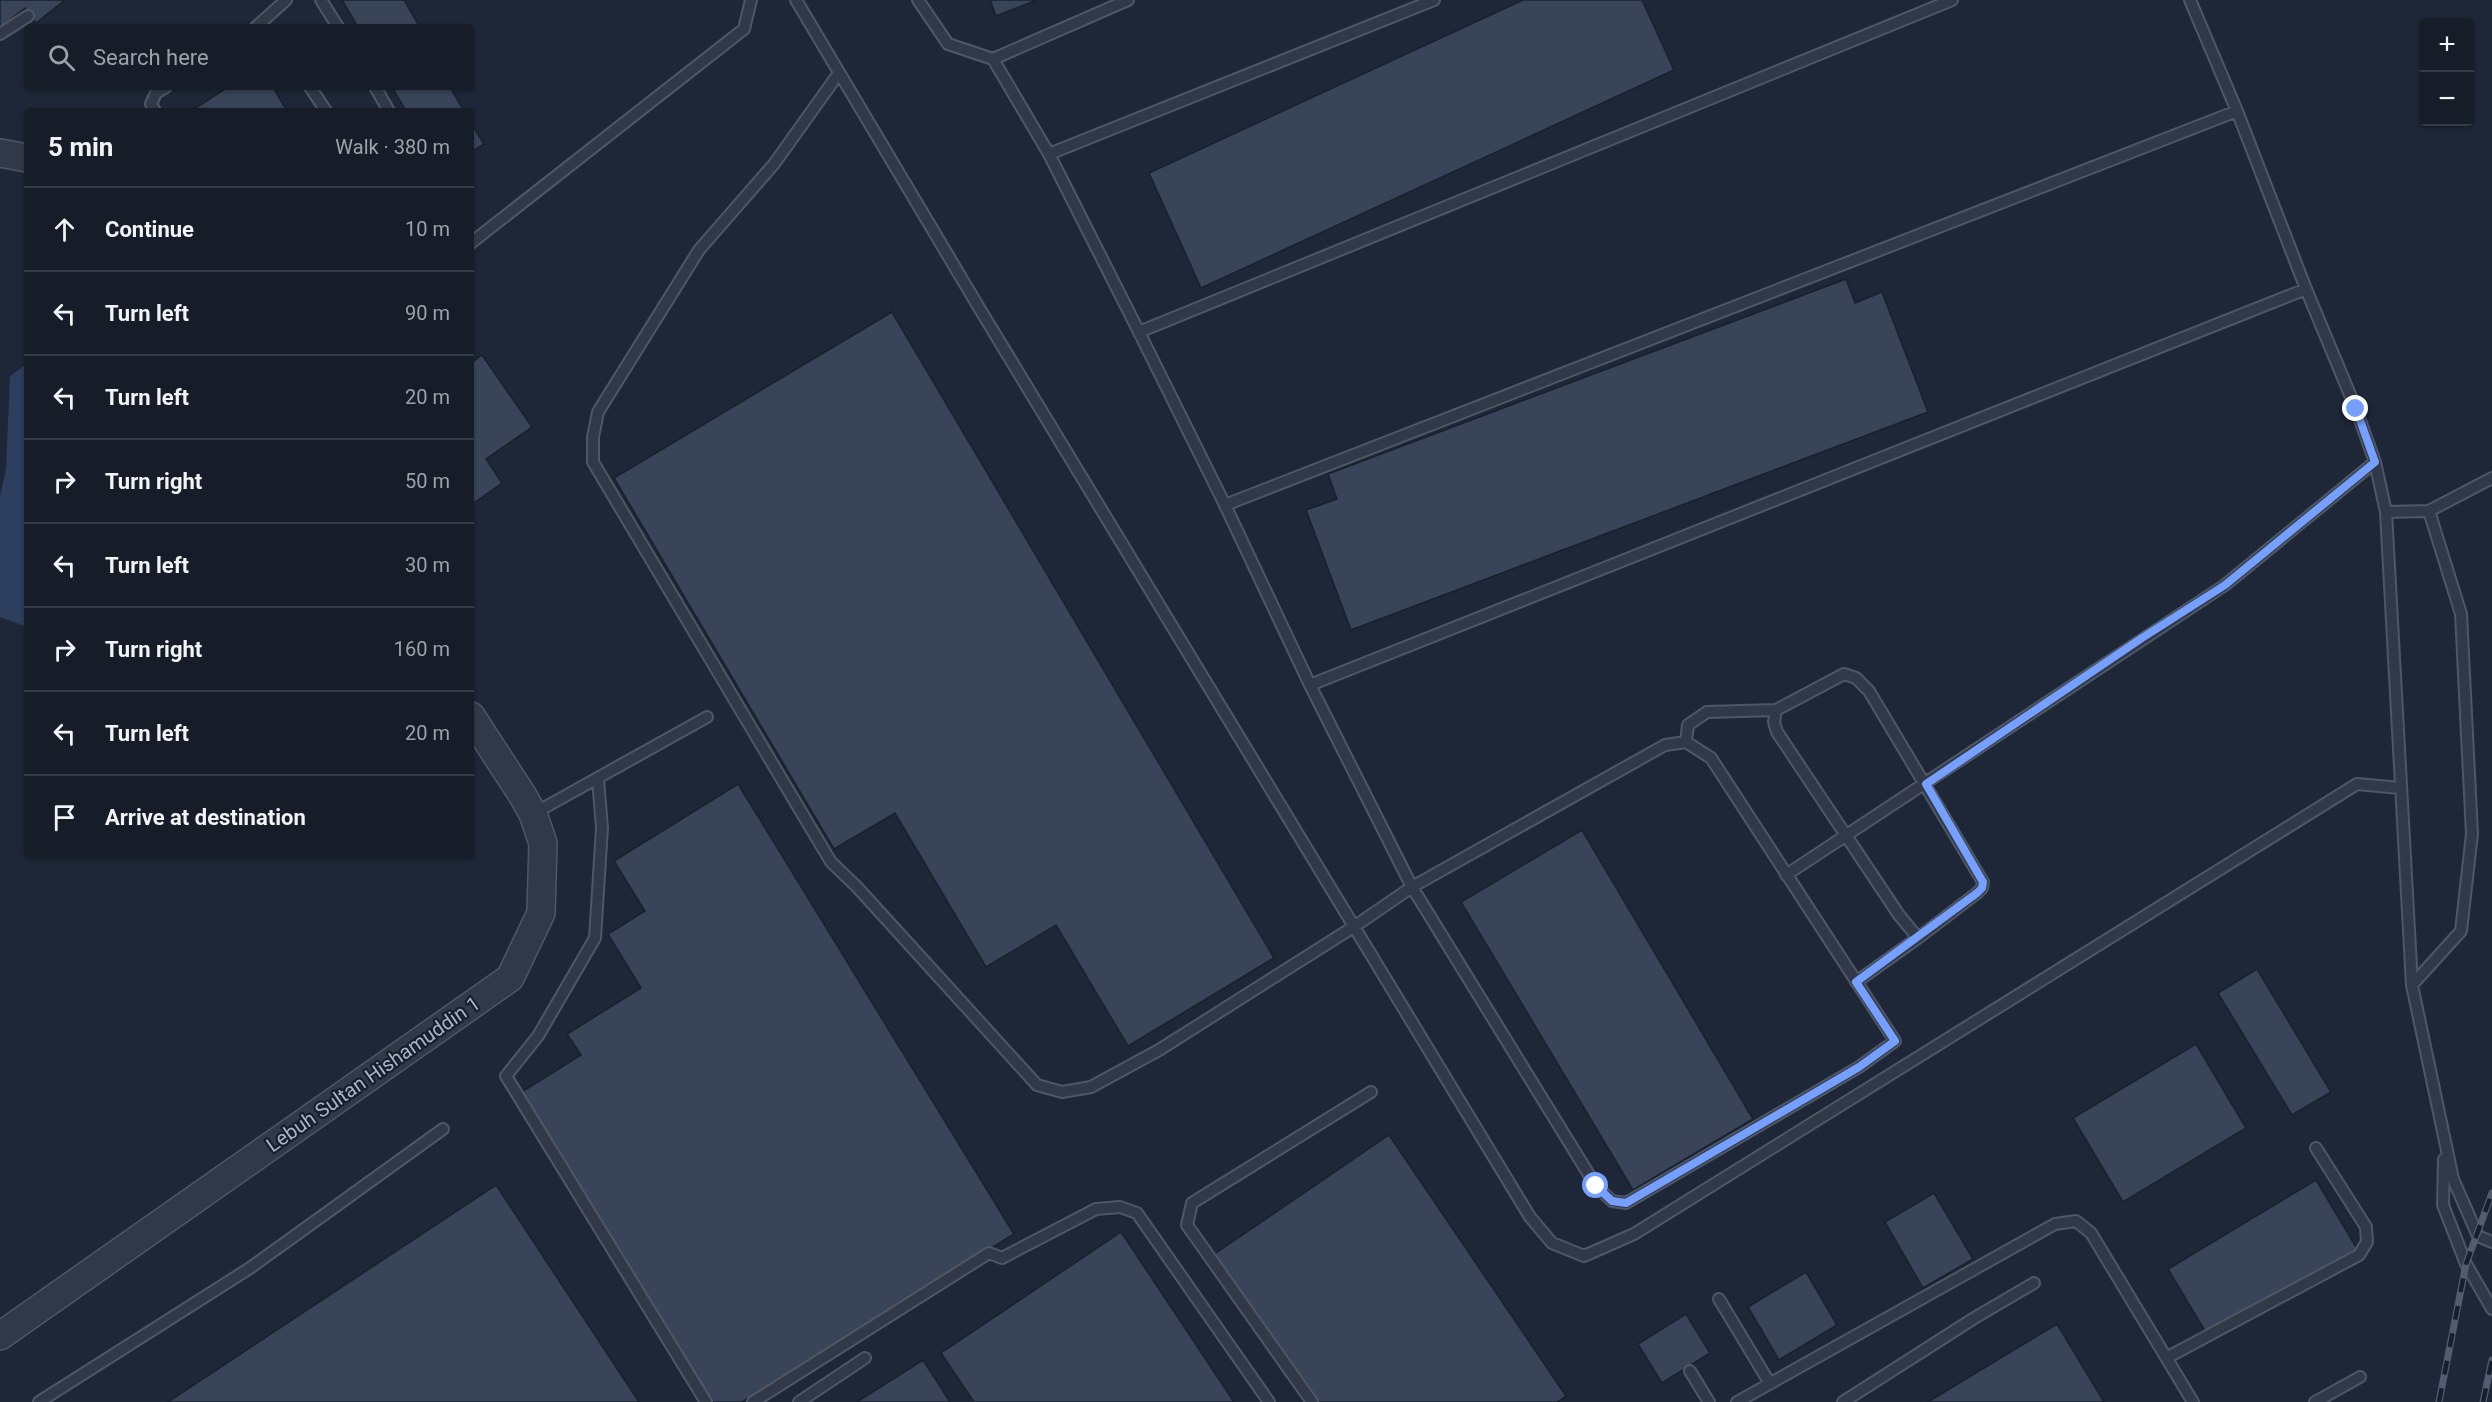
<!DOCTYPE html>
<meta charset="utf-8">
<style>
:root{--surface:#161d29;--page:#1f2631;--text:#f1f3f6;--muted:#9ea2a8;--line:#353b46}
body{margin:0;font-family:Roboto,sans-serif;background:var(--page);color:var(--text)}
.controls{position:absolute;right:18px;top:18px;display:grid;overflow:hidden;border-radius:6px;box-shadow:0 2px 4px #0004}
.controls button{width:54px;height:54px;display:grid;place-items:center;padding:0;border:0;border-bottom:2px solid var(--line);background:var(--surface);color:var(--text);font:30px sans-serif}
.stop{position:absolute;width:18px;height:18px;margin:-14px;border:4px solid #76a0ff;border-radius:50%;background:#fff}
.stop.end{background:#76a0ff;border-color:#fff;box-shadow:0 2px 6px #0008}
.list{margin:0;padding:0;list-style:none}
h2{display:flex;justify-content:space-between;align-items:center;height:78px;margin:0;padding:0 24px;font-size:26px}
h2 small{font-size:20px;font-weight:400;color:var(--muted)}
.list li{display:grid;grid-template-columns:39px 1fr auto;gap:18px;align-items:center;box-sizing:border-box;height:84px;padding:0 24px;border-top:2px solid var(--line)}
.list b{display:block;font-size:22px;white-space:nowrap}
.list em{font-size:20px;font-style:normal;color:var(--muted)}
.icon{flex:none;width:33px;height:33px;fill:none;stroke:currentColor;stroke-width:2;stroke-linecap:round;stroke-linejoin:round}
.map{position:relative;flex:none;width:2492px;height:1402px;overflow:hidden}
.search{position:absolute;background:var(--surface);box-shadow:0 2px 4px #0004;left:24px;top:24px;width:450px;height:66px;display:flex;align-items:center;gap:15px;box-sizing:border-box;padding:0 21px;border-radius:6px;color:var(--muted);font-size:22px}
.panel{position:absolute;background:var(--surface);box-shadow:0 2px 4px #0004;left:24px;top:108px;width:450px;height:750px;border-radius:6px}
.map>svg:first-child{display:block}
.water{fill:#2e3e5e}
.building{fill:#394458;stroke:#19202e;stroke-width:1.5}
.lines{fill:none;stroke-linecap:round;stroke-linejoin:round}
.service-casing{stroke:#4f5666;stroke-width:14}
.tertiary-casing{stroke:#4f5666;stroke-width:30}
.service{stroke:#313948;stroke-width:10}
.tertiary{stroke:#313948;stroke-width:27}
.rail-casing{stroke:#535c6f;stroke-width:7}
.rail{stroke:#171e2c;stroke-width:4.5;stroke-dasharray:14;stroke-linecap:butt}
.route{stroke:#76a0ff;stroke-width:8}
.labels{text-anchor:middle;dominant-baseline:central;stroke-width:4.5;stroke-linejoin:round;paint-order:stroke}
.street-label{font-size:20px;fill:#abb3c5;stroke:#171e2c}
</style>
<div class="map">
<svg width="2492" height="1402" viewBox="0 0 2492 1402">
<rect width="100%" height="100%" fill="#1e2737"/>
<path class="water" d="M24,366L27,368V627L0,617V496L6,469L10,376Z"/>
<path class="building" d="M0,0H65L36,23L25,8L0,28Z
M342,0H404L419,26L358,27Z
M990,0H1037L996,16Z
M1523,0H1642L1674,70L1201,288L1149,173Z
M228,87H281L275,91L287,111H191Z
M392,87H450L464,111H406Z
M471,123L484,144L471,152Z
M1846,279L1855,303L1882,292L1928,412L1351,630L1306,510L1337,499L1328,474Z
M892,312L1274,958L1128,1046L1056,925L986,967L895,813L834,849L614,478Z
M482,355L532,427L486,459L502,483L471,505V363Z
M738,784L1014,1234L742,1402H710L520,1093L581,1055L567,1034L641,988L608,934L645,911L614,861Z
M1582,830L1753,1119L1633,1190L1461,902Z
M2257,969L2331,1092L2292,1115L2218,993Z
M2196,1044L2246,1128L2123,1202L2073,1118Z
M1389,1135L1566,1396L1557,1402H1313L1213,1255Z
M2316,1180L2359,1252L2211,1341L2168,1269Z
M496,1185L639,1402H168Z
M1934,1193L1973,1259L1923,1288L1885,1222Z
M1121,1232L1234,1402H974L941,1353Z
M1806,1272L1837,1325L1779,1360L1748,1307Z
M1686,1314L1710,1353L1662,1383L1638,1344Z
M2057,1324L2104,1402H1928Z
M923,1360L950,1402H857Z"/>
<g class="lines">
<defs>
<path id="service" d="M321,0L338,27
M796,0L981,311L1530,1217L1552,1243L1584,1256L1634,1234L2357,784L2400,788
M2190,0L2237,111L2306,289L2356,409L2375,462L2386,512L2412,985L2453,1179L2478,1236L2492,1242
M256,27L286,0
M0,34L28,16
M993,59L1128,0
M839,73L774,164L699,250L598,412L593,437V462L831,862L857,887L1037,1085L1062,1092L1091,1087L1159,1050L1355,926L1412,887L1665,745L1686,742L1711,758L1895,1041L1859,1067L1626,1203L1612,1201L1596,1186L1412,887L1310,685L1225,505L1139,332L1049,154L993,59L948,44L918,0
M310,87L326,111
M375,87L389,111
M155,111L151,104L156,93L166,87
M1049,154L1434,0
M471,243L744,29L751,0
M1139,332L1952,0
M1225,505L2237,111
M2386,512L2429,511L2492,478
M1844,674L1856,678L1869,691L1983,882L1982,888L1977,893L1918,938L1899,915L1777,732L1774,722L1776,710Z
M1310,685L2306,289
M1686,742L1688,725L1707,712L1776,710
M598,779L602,828L595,938L538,1036L506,1076L706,1402
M533,814L707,717
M1786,875L2225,585L2375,462
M1856,982L1918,938
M2412,985L2461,931L2472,834L2461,614L2429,511
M2444,1159L2443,1205L2466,1264L2492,1309
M1719,1299L1769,1382
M2168,1357L2359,1255L2367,1242L2366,1227L2316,1148
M1690,1371L1709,1402
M39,1402L250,1268L443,1129
M753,1402L989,1253L1002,1258L1096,1209L1120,1207L1137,1213L1269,1402
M799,1402L865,1358
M1312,1402L1187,1225L1192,1203L1371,1092
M1737,1402L2055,1224L2076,1221L2091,1233L2193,1402
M1843,1402L1976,1317L2034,1283
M2315,1402L2360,1377"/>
<path id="tertiary" d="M0,153L27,158
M0,1336L510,978L541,913L543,843L533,814L523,796L471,716"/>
</defs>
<use href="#service" class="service-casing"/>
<use href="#tertiary" class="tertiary-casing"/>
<use href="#service" class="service"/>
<use href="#tertiary" class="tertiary"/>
<defs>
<path id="rail" d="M2439,1402L2466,1264L2492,1193
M2483,1402L2492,1360"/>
</defs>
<use href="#rail" class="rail-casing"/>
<use href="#rail" class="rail"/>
</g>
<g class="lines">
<path class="route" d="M1596,1186L1612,1201L1626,1203L1859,1067L1895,1041L1856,982L1977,893L1982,888L1983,882L1926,784L2142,638L2225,585L2375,462L2356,409"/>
</g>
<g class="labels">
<g class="street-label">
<text transform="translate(373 1074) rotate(-35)">Lebuh Sultan Hishamuddin 1</text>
</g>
</g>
</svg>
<div class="controls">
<button>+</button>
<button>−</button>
</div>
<div class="stop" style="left:1596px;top:1186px"></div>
<div class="stop end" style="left:2356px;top:409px"></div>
<div class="search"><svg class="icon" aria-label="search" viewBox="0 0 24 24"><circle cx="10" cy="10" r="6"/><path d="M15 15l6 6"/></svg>Search here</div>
<section class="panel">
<h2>5 min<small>Walk · 380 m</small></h2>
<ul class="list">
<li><svg class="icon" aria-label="ahead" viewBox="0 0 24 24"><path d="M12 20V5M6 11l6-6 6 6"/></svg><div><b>Continue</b></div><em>10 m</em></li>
<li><svg class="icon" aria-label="left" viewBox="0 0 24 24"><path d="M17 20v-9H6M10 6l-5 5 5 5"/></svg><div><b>Turn left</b></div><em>90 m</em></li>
<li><svg class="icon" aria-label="left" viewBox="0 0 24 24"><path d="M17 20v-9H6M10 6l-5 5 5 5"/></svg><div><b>Turn left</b></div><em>20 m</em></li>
<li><svg class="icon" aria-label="right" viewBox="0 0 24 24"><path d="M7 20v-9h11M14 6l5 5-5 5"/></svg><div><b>Turn right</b></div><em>50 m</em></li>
<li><svg class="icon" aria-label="left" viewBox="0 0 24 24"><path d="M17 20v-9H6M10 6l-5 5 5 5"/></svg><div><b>Turn left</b></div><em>30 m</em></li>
<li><svg class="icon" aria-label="right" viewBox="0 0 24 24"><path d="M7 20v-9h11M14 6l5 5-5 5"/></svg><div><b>Turn right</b></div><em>160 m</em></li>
<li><svg class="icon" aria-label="left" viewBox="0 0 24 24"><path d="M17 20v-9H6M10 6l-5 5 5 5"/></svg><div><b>Turn left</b></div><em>20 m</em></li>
<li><svg class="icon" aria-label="arrive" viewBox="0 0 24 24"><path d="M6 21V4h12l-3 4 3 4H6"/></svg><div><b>Arrive at destination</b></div></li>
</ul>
</section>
</div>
